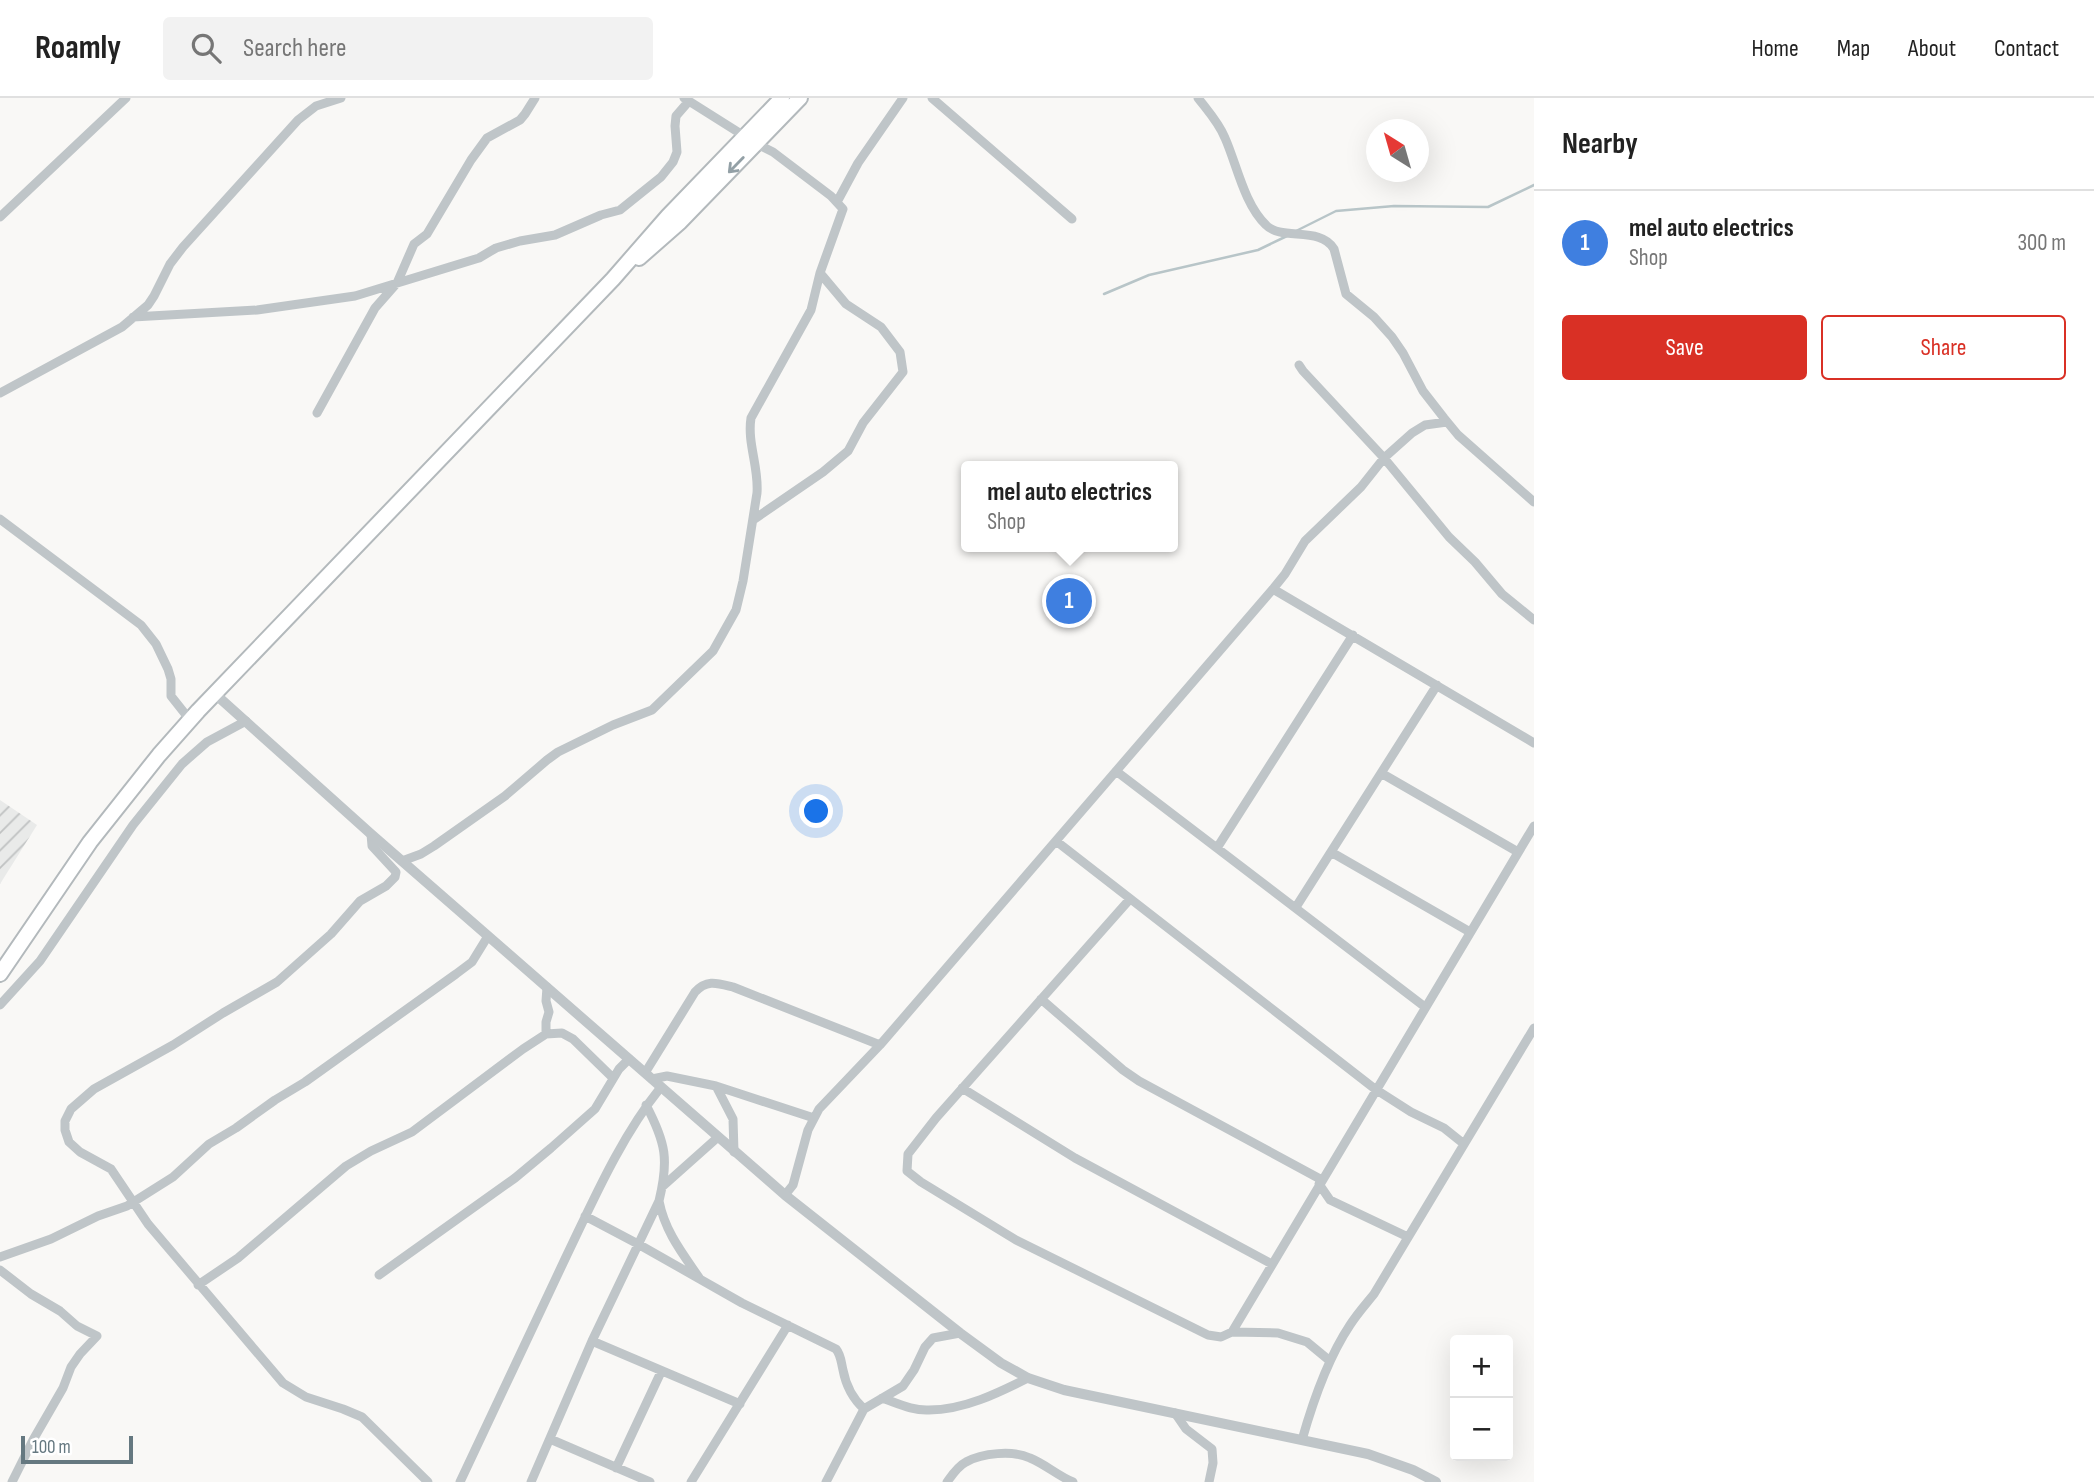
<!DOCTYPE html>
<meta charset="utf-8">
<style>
:root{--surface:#fff;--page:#f2f2f2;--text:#222;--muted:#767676;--line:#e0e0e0;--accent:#d93025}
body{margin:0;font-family:"Sofia Sans Condensed",sans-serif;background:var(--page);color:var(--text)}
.controls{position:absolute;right:21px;bottom:21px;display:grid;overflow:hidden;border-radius:7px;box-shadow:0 7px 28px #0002}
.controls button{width:63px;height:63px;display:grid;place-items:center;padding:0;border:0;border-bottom:2px solid var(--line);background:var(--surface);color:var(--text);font:35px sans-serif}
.compass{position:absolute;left:1366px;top:21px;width:63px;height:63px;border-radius:50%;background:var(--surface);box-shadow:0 7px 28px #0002;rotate:323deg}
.scale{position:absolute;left:21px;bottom:18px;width:112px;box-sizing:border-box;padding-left:7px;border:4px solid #657880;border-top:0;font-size:19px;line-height:24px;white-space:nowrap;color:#657880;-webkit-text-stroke:5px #fff;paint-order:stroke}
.you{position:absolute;left:817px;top:714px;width:24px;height:24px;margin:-18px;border:5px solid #fff;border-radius:50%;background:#1a73e8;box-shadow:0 0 0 10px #1a73e833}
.badge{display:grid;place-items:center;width:46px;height:46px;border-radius:50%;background:var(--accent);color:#fff;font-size:23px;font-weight:700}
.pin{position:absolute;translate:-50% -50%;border:4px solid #fff;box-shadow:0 2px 7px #0006}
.popup{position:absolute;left:961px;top:363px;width:217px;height:91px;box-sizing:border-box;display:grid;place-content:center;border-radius:7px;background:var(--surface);filter:drop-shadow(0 2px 5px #0005);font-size:23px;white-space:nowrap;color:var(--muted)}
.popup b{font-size:26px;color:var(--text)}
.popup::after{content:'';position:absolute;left:50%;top:100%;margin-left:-14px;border:14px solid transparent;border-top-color:var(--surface)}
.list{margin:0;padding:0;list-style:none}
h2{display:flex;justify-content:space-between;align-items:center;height:91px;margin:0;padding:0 28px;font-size:30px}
h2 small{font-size:23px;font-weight:400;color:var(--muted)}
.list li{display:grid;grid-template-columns:46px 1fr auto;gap:21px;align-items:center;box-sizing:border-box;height:105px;padding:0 28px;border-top:2px solid var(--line)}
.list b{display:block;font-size:26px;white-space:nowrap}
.list p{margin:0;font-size:23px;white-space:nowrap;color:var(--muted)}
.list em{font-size:23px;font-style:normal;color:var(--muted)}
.actions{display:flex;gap:14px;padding:21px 28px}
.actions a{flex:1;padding:16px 0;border:2px solid var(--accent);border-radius:7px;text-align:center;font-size:24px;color:var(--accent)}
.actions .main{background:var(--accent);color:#fff}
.icon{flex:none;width:38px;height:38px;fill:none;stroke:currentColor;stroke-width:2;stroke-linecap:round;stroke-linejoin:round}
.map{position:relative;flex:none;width:1534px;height:1384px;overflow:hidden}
header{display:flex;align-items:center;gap:42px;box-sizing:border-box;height:98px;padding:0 35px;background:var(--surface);border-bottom:2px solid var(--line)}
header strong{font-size:33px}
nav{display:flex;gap:38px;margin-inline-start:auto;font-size:24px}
.search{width:490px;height:63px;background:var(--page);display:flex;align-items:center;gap:18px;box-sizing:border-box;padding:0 24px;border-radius:7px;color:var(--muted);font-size:26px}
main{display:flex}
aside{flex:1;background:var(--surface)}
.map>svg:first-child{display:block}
.industrial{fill:url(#industrial-furrows)}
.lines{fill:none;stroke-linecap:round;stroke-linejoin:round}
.stream{stroke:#b8c5c8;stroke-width:2.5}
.primary-casing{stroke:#b3b9bc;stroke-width:18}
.minor{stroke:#bfc5c8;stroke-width:9}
.tertiary{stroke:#bfc5c8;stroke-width:10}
.primary{stroke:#fff;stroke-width:14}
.oneway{stroke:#93a0a6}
</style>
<header>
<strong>Roamly</strong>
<div class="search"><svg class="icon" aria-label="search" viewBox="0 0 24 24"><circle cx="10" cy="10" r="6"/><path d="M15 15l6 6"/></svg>Search here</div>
<nav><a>Home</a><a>Map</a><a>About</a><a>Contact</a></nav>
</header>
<main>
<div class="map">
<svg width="1534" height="1384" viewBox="0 0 1534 1384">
<defs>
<pattern id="industrial-furrows" width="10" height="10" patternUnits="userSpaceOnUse" patternTransform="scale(1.75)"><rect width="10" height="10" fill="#e9eae9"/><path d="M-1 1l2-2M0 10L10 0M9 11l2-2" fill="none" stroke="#c0c2c2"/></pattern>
</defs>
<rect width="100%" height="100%" fill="#f9f8f6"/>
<path class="industrial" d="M0,702L37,727L0,786Z"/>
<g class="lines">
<path class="stream" d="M1296,133L1336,113L1394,108L1488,109L1534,87
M1104,196L1149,177L1258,152L1287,138"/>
<defs>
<path id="primary" d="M639,160L680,124L800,0
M0,876L90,744L159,657L198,613L613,181L668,118L782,0"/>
</defs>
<use href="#primary" class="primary-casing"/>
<path class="minor" d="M932,0L1072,121
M1198,0C1208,13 1219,25 1225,40C1237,67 1244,106 1266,127C1281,143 1321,128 1334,151L1346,196L1374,219L1392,239L1403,255L1423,293L1444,320L1458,337L1534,404
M837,104L858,65L903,0
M0,119L126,0
M133,219L257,212L355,198L479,160L496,150L520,143L555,137L601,117L620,112L661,79L673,64L677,54L675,28L676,18L689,3
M1299,267L1303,273L1384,360L1449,439L1475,464L1502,496L1534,522
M0,295L122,229L148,207L154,198L170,166L183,149L298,22L316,8L341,0
M317,315L375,210L397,185L414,146L427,136L471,62L487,40L520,22L525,16L535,0
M0,421L141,527L156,546L168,571L171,581V598L190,622
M753,422L823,374L848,353L863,325L903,274L900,254L881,229L846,206L820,175
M1273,491L1534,645
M1116,673L1425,909
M1381,675L1518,754
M371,736L372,748L396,774L395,779L386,788L360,803L331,836L277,884L223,915L173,947L94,991L71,1011L65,1023V1032L69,1044L80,1054L111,1071L148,1126L283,1285L306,1299L343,1311L362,1319L428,1384
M1056,743L1375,991L1411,1014L1444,1030L1464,1046
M1217,750L1353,537
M1331,754L1470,834
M402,763L421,756L434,748L505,698L547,662L558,654L613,627L652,612L713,553L736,512L743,483L757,395C759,369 747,345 751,320L811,212L820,175L843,111L831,98L773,54L757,46L684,0
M1130,801L936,1020L908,1056L907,1073L921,1084L1016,1142L1208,1237L1221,1239L1232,1234L1278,1235L1307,1244L1330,1263
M1296,809L1437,587
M1041,901L1123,972L1139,983L1322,1082
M0,907L40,863L133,727L182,666L207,644L246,623
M546,936V924L549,914L546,903L547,889
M880,947L1273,491L1285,476L1305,443L1361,389L1384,360L1412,335L1425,327L1447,324
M645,975L695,894C707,881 717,885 733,889L880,947L819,1011L808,1032L793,1087L785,1097
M652,981L667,978L716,988L814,1020
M716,988L733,1021L734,1054
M962,990L1075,1060L1272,1166
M1319,1086L1330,1102L1408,1139
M662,1089L717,1040
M659,1103C665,1134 683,1156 700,1181
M585,1118L638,1146L742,1205L836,1251C841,1257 841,1264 843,1272C846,1288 852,1300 864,1311
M0,1159L51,1141L98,1118L127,1108L173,1079L209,1046L236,1030L275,1002L305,984L456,876L472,864L488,838
M0,1172L31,1196L60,1213L77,1228L97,1238L80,1256L71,1269L63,1290L33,1342L12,1384
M379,1177L515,1080L551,1050L595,1011L619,971L629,961
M198,1187L238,1160L346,1068L371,1053L412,1034L523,951L546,936L562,935L573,941L613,980
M1232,1234L1534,728
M592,1243L740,1306
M882,1300C897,1305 913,1313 929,1312C964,1312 998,1295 1028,1280
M1175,1315L1186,1331L1212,1351L1213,1365L1209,1384
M550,1341L650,1384
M1302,1342C1313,1303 1328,1260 1350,1227C1357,1216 1366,1206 1374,1196L1534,930
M616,1370L661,1274
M460,1384C495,1310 530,1235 565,1161C593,1103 620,1040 661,989
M531,1384L592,1243L659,1103C669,1062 666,1045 646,1007
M691,1384L788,1227
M826,1384L864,1311L903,1288L914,1272L925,1249L933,1240L960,1235
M947,1384C952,1377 958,1368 966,1364C982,1355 1013,1352 1030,1360C1045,1366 1058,1378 1073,1384"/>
<path class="tertiary" d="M214,595L371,736L785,1097L960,1235L1001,1265L1028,1280L1064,1292L1368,1356L1413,1372L1436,1384"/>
<use href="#primary" class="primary"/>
</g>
<defs><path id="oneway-shaft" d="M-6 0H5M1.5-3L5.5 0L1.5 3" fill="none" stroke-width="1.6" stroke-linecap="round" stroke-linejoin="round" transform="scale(1.75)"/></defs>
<use class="oneway" href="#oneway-shaft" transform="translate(736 67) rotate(134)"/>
</svg>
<div class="controls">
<button>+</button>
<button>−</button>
</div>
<svg class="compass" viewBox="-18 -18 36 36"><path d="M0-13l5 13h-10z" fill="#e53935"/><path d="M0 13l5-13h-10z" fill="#767676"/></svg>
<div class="scale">100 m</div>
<div class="you"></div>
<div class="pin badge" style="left:1069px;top:503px;background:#3f7fe0">1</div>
<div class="popup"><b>mel auto electrics</b>Shop</div>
</div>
<aside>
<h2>Nearby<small></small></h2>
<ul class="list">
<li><span class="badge" style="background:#3f7fe0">1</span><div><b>mel auto electrics</b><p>Shop</p></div><em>300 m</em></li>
</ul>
<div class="actions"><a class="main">Save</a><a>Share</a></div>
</aside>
</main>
